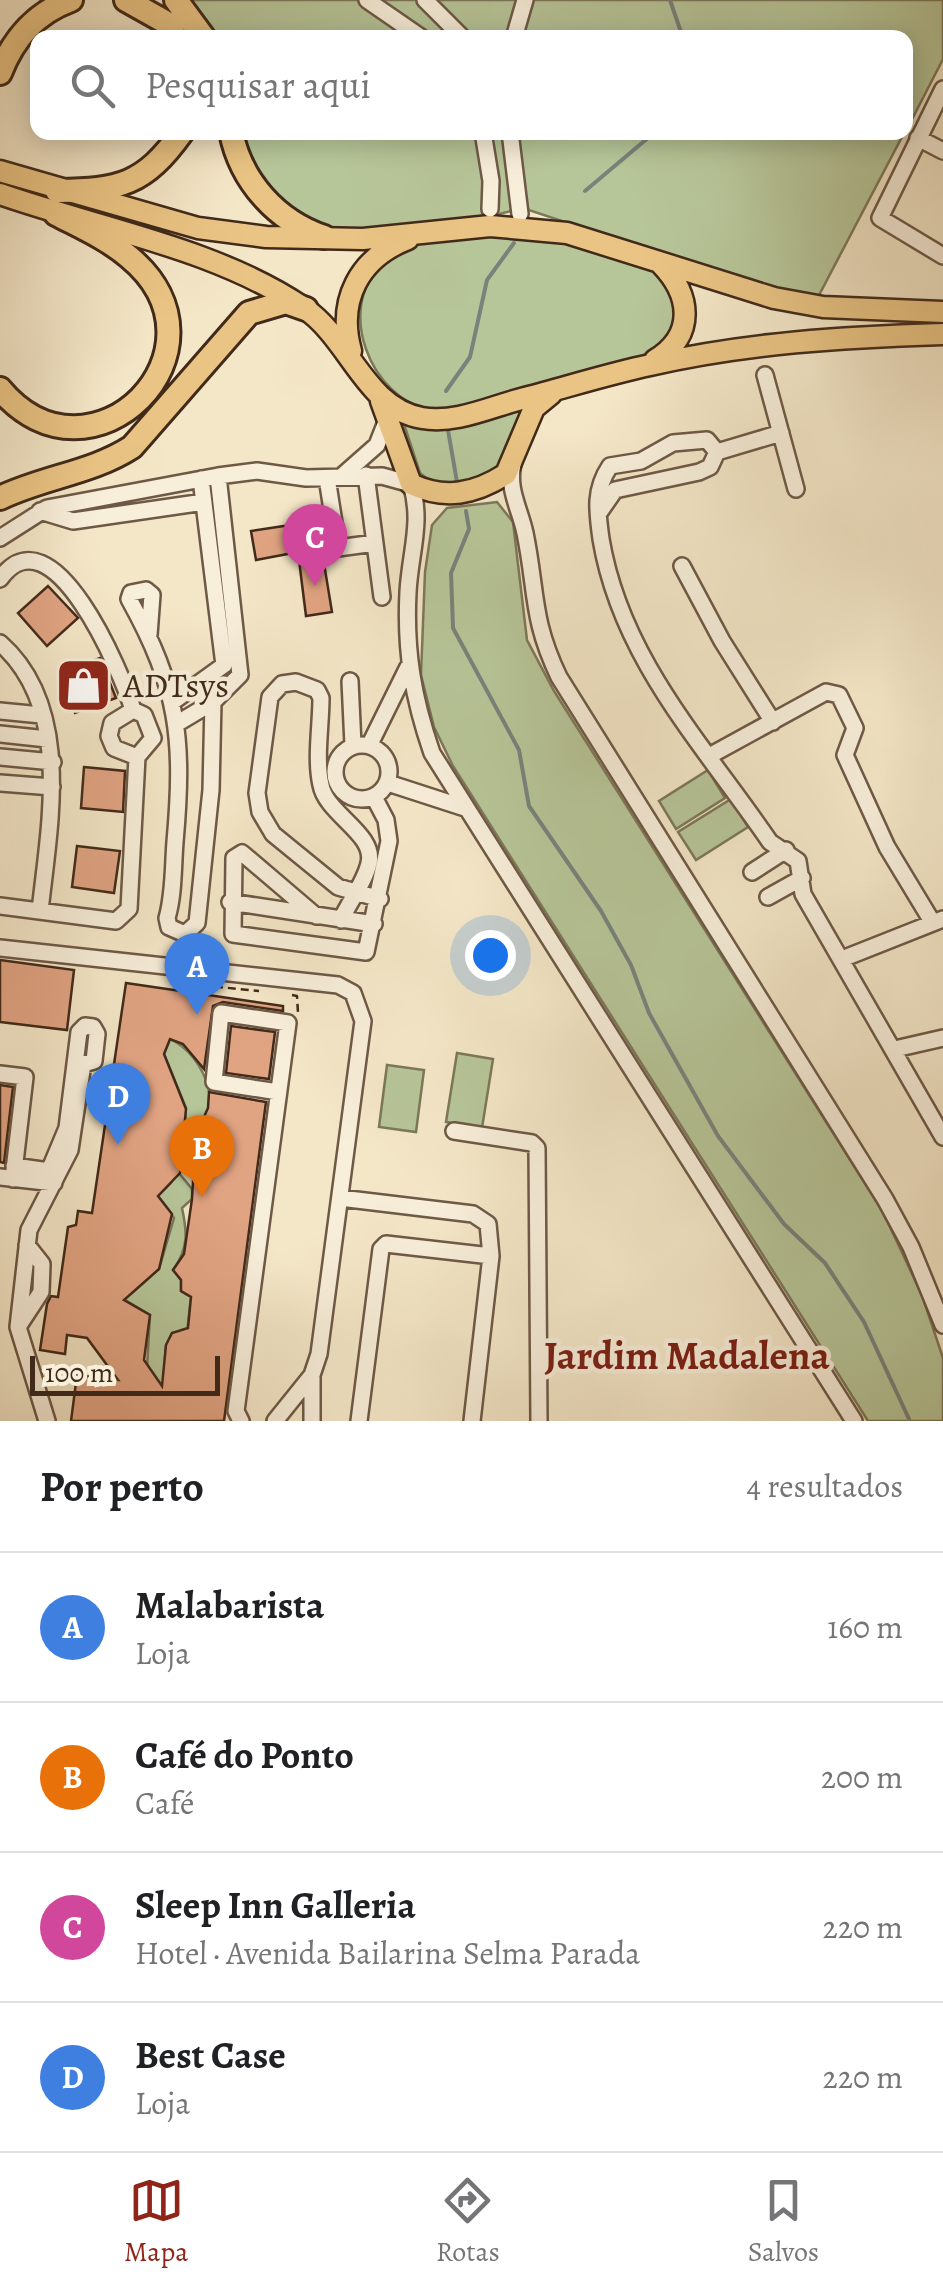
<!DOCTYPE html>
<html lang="pt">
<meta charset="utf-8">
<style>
:root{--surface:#fff;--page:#f2f2f2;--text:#202124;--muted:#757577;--line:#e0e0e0;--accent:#8f2418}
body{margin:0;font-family:Alegreya,serif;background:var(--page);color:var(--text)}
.scale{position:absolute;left:30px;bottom:25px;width:190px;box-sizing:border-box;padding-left:10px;border:5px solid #412a1a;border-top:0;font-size:28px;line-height:35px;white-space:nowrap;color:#412a1a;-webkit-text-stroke:8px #f8efdb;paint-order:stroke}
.you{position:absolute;left:490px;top:955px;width:35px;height:35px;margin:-25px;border:8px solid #fff;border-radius:50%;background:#1a73e8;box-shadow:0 0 0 15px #1a73e833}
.badge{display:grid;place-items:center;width:65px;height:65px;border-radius:50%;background:var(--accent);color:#fff;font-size:32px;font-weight:700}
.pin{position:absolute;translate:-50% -82px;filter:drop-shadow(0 2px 5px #0008)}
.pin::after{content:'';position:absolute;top:52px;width:35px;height:30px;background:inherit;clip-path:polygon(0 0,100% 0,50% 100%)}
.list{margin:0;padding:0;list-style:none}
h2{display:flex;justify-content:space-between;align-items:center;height:130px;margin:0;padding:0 40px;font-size:42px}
h2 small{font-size:32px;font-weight:400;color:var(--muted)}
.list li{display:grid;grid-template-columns:65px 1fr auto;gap:30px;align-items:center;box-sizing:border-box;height:150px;padding:0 40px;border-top:2px solid var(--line)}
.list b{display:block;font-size:38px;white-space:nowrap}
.list p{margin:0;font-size:32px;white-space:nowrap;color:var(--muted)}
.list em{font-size:32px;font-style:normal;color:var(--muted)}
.icon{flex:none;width:55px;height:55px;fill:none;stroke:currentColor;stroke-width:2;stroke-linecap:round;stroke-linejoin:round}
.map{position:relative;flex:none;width:943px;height:1421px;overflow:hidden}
.search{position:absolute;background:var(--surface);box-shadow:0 5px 25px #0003;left:30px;right:30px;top:30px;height:110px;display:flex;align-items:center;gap:25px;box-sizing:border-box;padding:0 35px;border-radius:20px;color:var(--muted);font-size:38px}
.sheet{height:730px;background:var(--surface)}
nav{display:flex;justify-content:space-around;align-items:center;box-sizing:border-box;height:140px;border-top:2px solid var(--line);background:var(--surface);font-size:28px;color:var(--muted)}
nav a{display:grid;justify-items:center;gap:5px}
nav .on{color:var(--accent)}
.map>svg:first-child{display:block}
.green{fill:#b7c699;stroke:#7c785a;stroke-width:2.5}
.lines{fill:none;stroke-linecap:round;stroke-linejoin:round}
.stream{stroke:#79837c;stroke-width:4}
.building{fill:#e1a483;stroke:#412a1a;stroke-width:2.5}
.minor-casing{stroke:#6e5946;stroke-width:20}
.major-casing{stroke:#412a1a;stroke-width:25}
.highway-casing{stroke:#412a1a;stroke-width:28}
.path{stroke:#412a1a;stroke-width:2.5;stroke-dasharray:8 5;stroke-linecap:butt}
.minor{stroke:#f8efdb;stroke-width:15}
.major{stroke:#eac484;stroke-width:20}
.highway{stroke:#eac484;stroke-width:22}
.labels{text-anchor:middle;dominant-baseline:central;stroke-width:9;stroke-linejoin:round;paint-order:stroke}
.poi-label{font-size:35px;fill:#412a1a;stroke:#f8efdb;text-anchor:start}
.quarter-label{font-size:40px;font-weight:bold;fill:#7a1f14;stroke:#f8efdb}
</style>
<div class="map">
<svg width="943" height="1421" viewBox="0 0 943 1421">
<rect width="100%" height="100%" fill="#f4e7c8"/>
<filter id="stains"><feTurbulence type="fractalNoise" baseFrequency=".002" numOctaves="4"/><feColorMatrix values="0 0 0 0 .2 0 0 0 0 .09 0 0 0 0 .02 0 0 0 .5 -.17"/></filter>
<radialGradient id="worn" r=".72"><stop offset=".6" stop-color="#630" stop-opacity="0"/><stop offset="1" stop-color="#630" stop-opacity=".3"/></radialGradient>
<path class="green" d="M179,0H943V59L906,131V38L204,37Z
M240,133H904L817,299L724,275L523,208L429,232L304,230L266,194Z
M479,234L552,238L657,270L675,292L676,328L654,353C609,365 469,417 433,411C370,400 333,306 385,261C410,238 447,238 479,234Z
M533,401L497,469L457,487L429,480L420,473L402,418Z
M497,502L513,522L527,640L554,691L883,1212L922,1295L943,1358V1421H868L453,766L434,727L421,675L425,572L432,525L447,508Z
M708,770L725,798L676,829L659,801Z
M731,799L748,827L696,860L678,832Z
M170,1039C204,1053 233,1121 184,1134L186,1108L164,1054Z
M457,1053L493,1059L482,1128L446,1122Z
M387,1065L424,1070L416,1132L379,1127Z
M174,1167L192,1189V1199L182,1208C187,1231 189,1248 173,1270L181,1280V1291L191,1297L187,1332L172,1333L166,1345L162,1396L146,1385L150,1315L107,1289L132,1293L159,1269L174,1218L158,1196L171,1183Z"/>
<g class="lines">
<path class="stream" d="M670,0L683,38
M585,191L655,132
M446,391L470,357L487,280L514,243
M448,430L457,482
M466,511L469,529L451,573L453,628L519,750L529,806L601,911L631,965L649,1013L718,1136L784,1224L825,1263L864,1322L909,1419"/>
</g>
<path class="building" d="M317,521L332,612L306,616L298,552L256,560L251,531Z
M48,586L78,618L47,646L18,613Z
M100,658L116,698L75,713L60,672Z
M84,767L125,771L123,812L81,808Z
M77,846L120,851L114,893L72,887Z
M0,960L74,970L67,1030L0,1022Z
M126,983L283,1006V1011L223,1002L213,1006L204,1069L183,1044L170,1039L164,1054L186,1109L180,1173L158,1196L172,1214L159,1269L124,1300L150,1315L144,1360L162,1386L166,1345L172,1333L188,1328L191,1297L181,1291V1280L173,1270L184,1254L192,1199L194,1165L183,1163L208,1108L209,1092L266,1102L224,1421H71L77,1375L118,1380L87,1338L67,1335L65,1354L40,1350L47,1304L51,1296L58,1297L68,1227L76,1225L78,1211L92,1213Z
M231,1026L275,1032L269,1079L226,1073Z
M0,1085L13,1087L4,1163L0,1162Z"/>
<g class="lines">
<defs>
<path id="minor" d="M367,0L422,38
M425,0L463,38
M514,38L525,0
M943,89L880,218L943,256
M483,132L491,181L490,209
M510,132L520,214
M918,138L943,151
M765,375L796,489
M717,452L707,440L673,443L641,461L610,466C594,490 597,510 601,539C621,659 703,744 770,842L798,861L803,894L943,1137
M513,464C507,489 520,509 525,533C537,591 531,619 559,677L885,1199L911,1247L943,1325
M343,475L377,445L388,417
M366,475L382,597
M327,478L338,548L375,543
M40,511L73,521L204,502
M599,513L615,490L699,472L710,467L717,452L781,433
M0,538L47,508L218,476L257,471L306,478L382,476L411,484C423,522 410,553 408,592C405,651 413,698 432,753L854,1421
M682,566L722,641L773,722
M0,579C52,506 122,673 133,710
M149,635L152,595L146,590L131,593L129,599C179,689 184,740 175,842C173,867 174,894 167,918L169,927L185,934L197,923L211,790L213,702
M0,643C74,708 49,826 40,911
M350,681L353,745
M174,701L224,665L201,479
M0,711L41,715
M178,723L213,702L240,675L218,476
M0,734L47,739
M370,744L408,667
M335 772a27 27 0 1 1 54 0a27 27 0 1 1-54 0Z
M711,755L826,692L839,695L855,728L845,755L887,847L933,923
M0,757L53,762
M0,783L52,787
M388,783L465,808
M752,872L786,850
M768,897L802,878
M230,902L374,924
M0,906L116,921L129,909L137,757L153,738L144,715L133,710L112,723L109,736L114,748L137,757
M316,916L242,853L234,858L233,934L366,952L389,841L386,820L375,799
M341,920C349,902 365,882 369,863C376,834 326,814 321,785C315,759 321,725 321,698L317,690L296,682L282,684L270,697L257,793L260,812L273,834L338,887L380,899
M0,948L338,985L353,993L363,1021L319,1354L312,1375V1421
M842,959L943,919
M895,1049L943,1038
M0,1074L25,1077L13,1179
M454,1131L532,1143L537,1148L539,1421
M14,1166L49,1171L67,1128L79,1032L85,1026L93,1027L97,1034L94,1061L83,1064L70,1150L29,1230L18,1327L47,1421
M0,1177L54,1183
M340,1198L473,1214L488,1224L491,1256L472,1421
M20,1324L41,1292L42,1264L27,1245
M241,1421L236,1411L288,1023L221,1013L214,1082L278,1092
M275,1421L312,1375
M359,1421L381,1249L386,1244L491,1256"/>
<path id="major" d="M0,171L198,228L266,237L363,239L490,226L567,233L774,298L823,307L943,312
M0,194C100,229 215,248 304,308C350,339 365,408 422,418C457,424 492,406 525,398C567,387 608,374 650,365C747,343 843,337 943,334
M351,351C337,300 359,258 408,239
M655,360C696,335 691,295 661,264
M381,401L411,484C445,500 475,494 506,474L534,408L551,394"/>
<path id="highway" d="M126,0L167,23L176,38
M176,0L204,38
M0,73C14,37 36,13 71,0
M231,132C241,182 277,221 324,237
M57,191C120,190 144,185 182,132
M0,389C91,498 240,349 129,257C108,239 81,227 56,214
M0,498C43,477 92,473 132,447L249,313L286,302L306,309"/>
</defs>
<use href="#minor" class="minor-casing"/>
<use href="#major" class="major-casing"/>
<use href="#highway" class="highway-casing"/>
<path class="path" d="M189,984L259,991
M292,995L297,996L298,1013"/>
<use href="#minor" class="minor"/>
<use href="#major" class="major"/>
<use href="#highway" class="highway"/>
</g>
<defs>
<symbol id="shop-square" viewBox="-11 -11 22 22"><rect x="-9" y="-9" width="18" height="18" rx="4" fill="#8f2418" stroke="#f8efdb"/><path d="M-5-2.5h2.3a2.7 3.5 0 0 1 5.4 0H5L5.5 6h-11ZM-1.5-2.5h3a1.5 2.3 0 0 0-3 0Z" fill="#fff"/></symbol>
</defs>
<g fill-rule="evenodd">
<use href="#shop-square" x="52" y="654" width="63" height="63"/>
</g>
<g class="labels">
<g class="poi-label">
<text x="123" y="685">ADTsys</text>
</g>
<g class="quarter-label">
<text x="687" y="1355">Jardim Madalena</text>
</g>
</g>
<rect width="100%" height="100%" filter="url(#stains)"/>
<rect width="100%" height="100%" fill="url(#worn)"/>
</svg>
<div class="scale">100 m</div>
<div class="you"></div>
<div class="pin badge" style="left:197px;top:1015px;background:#3f7fe0">A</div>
<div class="pin badge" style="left:202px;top:1197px;background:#e8710a">B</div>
<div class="pin badge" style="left:315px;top:586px;background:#d1479c">C</div>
<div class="pin badge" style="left:118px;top:1145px;background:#3f7fe0">D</div>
<div class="search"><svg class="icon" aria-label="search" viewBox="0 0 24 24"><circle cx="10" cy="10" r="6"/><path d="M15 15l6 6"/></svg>Pesquisar aqui</div>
</div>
<section class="sheet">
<h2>Por perto<small>4 resultados</small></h2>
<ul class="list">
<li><span class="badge" style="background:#3f7fe0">A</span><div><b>Malabarista</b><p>Loja</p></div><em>160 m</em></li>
<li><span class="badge" style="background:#e8710a">B</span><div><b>Café do Ponto</b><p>Café</p></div><em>200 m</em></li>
<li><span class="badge" style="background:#d1479c">C</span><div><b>Sleep Inn Galleria</b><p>Hotel · Avenida Bailarina Selma Parada</p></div><em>220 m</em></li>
<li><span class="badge" style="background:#3f7fe0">D</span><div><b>Best Case</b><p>Loja</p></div><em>220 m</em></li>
</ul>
</section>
<nav>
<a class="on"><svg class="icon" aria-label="map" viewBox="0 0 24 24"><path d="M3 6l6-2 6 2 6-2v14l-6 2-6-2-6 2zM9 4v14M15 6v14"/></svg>Mapa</a>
<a><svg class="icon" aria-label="directions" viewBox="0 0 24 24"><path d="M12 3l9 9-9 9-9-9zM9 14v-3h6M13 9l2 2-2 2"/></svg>Rotas</a>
<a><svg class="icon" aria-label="saved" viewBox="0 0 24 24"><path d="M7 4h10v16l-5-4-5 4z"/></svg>Salvos</a>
</nav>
